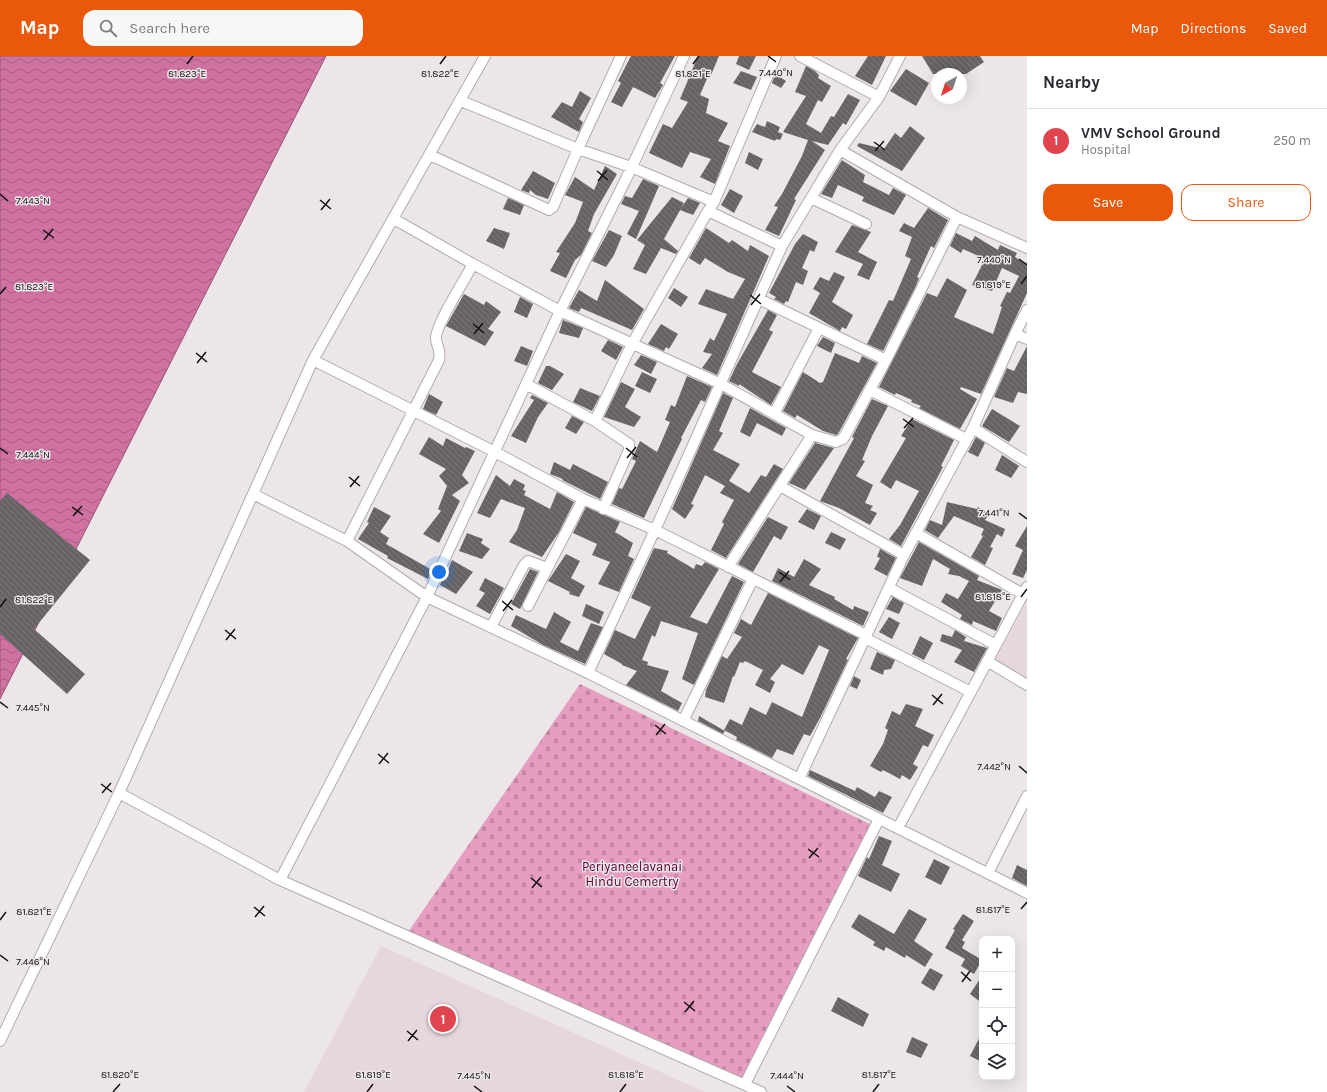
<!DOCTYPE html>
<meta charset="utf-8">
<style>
:root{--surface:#fff;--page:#f7f7f7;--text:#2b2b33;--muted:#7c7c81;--line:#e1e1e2;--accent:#ea580c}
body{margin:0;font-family:Karla,sans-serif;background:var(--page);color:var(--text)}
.controls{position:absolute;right:12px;bottom:12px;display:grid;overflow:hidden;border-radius:8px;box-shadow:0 4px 16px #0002}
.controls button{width:36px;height:36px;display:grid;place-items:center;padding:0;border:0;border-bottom:1px solid var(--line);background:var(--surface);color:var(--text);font:20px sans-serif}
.compass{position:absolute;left:931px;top:12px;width:36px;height:36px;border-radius:50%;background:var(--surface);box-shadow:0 4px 16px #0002;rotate:219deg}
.you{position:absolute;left:439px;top:516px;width:14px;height:14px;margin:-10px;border:3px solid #fff;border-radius:50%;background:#1a73e8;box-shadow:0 0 0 6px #1a73e833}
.badge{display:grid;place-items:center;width:26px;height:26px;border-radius:50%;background:var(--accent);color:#fff;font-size:13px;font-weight:700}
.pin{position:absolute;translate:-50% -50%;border:2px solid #fff;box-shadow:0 1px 4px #0006}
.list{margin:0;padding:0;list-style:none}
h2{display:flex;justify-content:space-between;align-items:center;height:52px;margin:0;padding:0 16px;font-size:17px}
h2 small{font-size:13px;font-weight:400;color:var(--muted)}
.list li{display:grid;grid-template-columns:26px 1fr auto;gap:12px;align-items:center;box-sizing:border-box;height:64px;padding:0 16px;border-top:1px solid var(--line)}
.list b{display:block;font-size:15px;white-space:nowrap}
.list p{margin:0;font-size:13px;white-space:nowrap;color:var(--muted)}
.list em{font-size:13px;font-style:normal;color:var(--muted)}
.actions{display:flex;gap:8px;padding:12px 16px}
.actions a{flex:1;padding:9px 0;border:1px solid var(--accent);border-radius:12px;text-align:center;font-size:14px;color:var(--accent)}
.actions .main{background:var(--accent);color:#fff}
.icon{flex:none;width:22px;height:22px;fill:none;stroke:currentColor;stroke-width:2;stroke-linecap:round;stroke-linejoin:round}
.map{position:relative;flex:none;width:1027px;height:1036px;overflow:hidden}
header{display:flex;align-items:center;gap:24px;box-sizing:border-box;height:56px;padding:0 20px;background:var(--accent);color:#fff}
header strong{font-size:19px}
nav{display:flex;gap:22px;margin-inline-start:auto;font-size:14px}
.search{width:280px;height:36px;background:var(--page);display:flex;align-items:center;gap:10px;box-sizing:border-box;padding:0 14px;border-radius:12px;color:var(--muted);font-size:15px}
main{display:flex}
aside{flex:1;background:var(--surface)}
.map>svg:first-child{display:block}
.built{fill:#e6d7dd}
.cemetery{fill:url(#cemetery-stones)}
.water{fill:url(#water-waves);stroke:#975576}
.building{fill:url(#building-back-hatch)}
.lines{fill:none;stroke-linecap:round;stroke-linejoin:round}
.minor-casing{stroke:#b2abae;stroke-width:12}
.minor{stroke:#fff;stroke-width:10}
.ticks{fill:none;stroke:#131112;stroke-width:1.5}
.labels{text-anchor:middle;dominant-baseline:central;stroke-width:3;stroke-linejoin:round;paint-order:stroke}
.park-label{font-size:13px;fill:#570037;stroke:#ece6e8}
.ticks-label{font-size:10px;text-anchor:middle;fill:#131112;stroke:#ece6e8;stroke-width:3;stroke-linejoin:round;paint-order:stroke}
</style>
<header>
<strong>Map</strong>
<div class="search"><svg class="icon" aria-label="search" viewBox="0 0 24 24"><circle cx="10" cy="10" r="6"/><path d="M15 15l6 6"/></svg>Search here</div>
<nav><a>Map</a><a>Directions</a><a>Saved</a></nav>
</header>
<main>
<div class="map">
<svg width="1027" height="1036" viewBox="0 0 1027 1036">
<defs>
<pattern id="cemetery-stones" width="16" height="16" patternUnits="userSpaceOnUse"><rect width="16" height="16" fill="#e69dbf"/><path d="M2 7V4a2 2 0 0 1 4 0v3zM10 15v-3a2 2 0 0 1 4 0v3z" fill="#c486a3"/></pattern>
<pattern id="water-waves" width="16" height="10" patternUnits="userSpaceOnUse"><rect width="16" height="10" fill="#cf72a1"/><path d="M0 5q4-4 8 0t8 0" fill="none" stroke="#a75c82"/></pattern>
<pattern id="building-back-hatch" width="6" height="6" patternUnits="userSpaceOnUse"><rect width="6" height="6" fill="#676264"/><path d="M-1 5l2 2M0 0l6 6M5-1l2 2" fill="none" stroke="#7b7879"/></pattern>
</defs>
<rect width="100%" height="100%" fill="#ece6e8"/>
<path class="built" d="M1027,546V622L995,604Z
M381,890L705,1036H304Z"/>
<path class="cemetery" d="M580,628L876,771L745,1028L406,879Z"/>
<path class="water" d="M0,0H326L0,643Z"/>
<path class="building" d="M631,0H675L660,27L663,29L655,42L633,31L622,51L611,46L621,27L618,25Z
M698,0H719L711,19L709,18L700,39L709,43L706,57L728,67L718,85L730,90L715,128L700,121L711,103L690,96L682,112L649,97L663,68L672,72L688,46L680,43Z
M739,0H756L749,14L736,8Z
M868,0H886L872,29L855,20Z
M922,0H980L984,6L966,18H933Z
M806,10L815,15L819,19L818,22L831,30L822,46L818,44L806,68L821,77L831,60L834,61L848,38L860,44L846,69L843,67L828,89L812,85L825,94L794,143L796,144L779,180L765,174L778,151L774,150L782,138L802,100L808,84L783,76L806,40L795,36Z
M906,13L929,27L916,50L890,35Z
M741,15L757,21L751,34L733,27Z
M775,18L786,25L781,32L772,27Z
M580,35L591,42L579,63L583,66L579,76L551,61L562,46L572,51Z
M767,65L780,71L778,76L783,78L780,84L776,83L775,85L752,76L757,68L765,71Z
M910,70L925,82L902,115L857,90L859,87L884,93L895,77L901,82Z
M749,96L763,103L758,114L745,107Z
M842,104L865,119L863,126L889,139L893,132L906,139L894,159L862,145L864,141L838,129L832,142L821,138Z
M605,110L617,118L594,158L588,175L592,177L581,199L575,204L566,222L550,215L560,197L556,196L575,167L583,146L565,139L575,121L594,134Z
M533,115L555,127L548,143L536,139L530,134L529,137L521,134Z
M643,123L659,130L636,183L627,178L639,155L621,148L625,140L632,142Z
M730,133L743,140L734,157L721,149Z
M672,141L684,147L664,183L678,195L676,198L661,192L646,218L633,213L645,189L637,184Z
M508,142L524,149L520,159L503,153Z
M688,142L700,147L693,159L680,154Z
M928,152L948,164L934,192L931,190L917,221L919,222L915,232L883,295L867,288L889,244L893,245L911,203L905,200L912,181L899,175L904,167L914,172Z
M852,169L871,176L858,196L877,206L869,224L857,219L863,208L835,196Z
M494,172L510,177L504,193L486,185Z
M706,172L729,187L732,184L748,195L750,189L769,200L717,319L702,312L712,298L703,296L710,282L714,285L727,258L698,248L706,233L733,243L745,223L728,216L705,202L700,209L689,202Z
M609,174L622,180L614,199L606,211L592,205Z
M956,177L972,185L975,180L998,194L1000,189L1017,197L1015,201L1026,208L1027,206V237L981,338L961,331L960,333L977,343L960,373L919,352L921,350L911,346L912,344L896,337L895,339L879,331L927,237L937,241L947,222L967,234L954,261L993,278L1002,251L1000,250L1007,236L1010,237L1019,220L1002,212L992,235L972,229L985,203L963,193L961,197L950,190Z
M803,178L818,186L814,196L810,194L802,212L808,215L803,229L796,226L788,246L786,245L784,248L774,243L776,241L769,237L795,188Z
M834,216L845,221L832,246L853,259L846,273L842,271L840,275L809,257L820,237L813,233L820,221L829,225Z
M605,224L644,253L632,274L581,252L579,256L569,252L579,234L597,245Z
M674,232L688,241L681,251L668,242Z
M464,238L484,249L486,245L501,256L488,273L494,276L485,290L446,270Z
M520,241L533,248L527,262L514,256Z
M768,254L777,259L769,274L773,276L752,316L781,331L771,349L739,328V330L729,325L737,308Z
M563,264L583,272L579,282L559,277Z
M661,268L678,278L669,293L666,291L664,295L648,288Z
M823,281L835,287L831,297L817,290Z
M608,284L623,291L616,304L601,295Z
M521,290L533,295L527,310L514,305Z
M1027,290V338L1018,336L1013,347L994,341L1007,312L1014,315Z
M835,297L859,307L862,300L877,307L838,378L836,379L823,375L797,359L795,362L783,355L803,316L820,327L823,326Z
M641,299L657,306L651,318L634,309Z
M546,310H550L564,318L552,334L538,327Z
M642,316L657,323L650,337L635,330Z
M687,320L712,331L705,346L701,344L681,382L682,383L644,462L612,448L619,432L622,433L636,405L632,403L640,385L657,396L670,366L665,364L671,349L675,351Z
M621,326L635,333L625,351L641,361L634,371L604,361Z
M580,332L600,340L592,355L573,346Z
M723,337L733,342L719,375L723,377L713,394L740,408L729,425L749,437L761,419L766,421L774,408L783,413L726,502L711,494L724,468L722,466L734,444L720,437L725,430L705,419L691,448L694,449L685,463L672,453Z
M429,338L443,346L436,359L423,353Z
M532,339L548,347L538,361L526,387L511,380L534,344L530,342Z
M872,343L888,350L872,380L862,404L865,405L856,420L873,429L865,447L873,450L870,454L877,457L870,469L839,452L820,445L854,382L852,381Z
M750,352L786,372L782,380L757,367L750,381L740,376Z
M992,353L1020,370L1009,386L982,370Z
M572,360L584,366L576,378L565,372Z
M912,363L954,384L941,410L943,411L901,490L889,483L900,469L919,435L896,424L891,433L880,426L906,382L901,380Z
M429,381L443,390L446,382L465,392L466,391L475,395L462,419L469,427L452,439L460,445L439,487L423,478L441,455L438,453L447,430L439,420L446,413L419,398Z
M976,381L985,387L978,401L968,396Z
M815,387L834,392L805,434L789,427Z
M1002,399L1019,410L1011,422L995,414Z
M554,406L570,414L573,408L608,426L600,443L562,424L563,423L550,418Z
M496,419L510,430L514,423L525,429L523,434L526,435L524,439L550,453L557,436L574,446L559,476L542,501L509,486L517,474L525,452L501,443L490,462L477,457Z
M7,437L90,504L34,573L85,618L67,638L0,578V445Z
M947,446L977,453L978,451L989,458L985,464L1005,473L1002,481L997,478L990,491L993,492L985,509L971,501L983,480L981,479L984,473L954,460L938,482L925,474L930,464L942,469Z
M374,451L391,460L380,476L389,482L386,488L432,514L428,523L387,502L388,500L358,483L369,467L367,466Z
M586,451L620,466L615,476L633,487L628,500L634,503L619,536L598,528L610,506L592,499L597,488L573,477Z
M807,453L821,460L814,474L798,466Z
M768,461L788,471L781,484L774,480L753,516L738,508Z
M1027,470V514L1023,522L1012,518L1023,494L1015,490Z
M831,476L846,483L840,494L825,487Z
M467,477L483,483L481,487L490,493L482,503L459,495Z
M919,486L979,520L977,524L1002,534L989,555L1002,562L996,575L973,565L972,569L960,563L962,559L941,546L946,537L958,543L969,525L959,520L948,518L950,513L933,503L922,530L900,522Z
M654,492L668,495L667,497L694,513L696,508L702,510L705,506L719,513L690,561L707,568L732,520L744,526L694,629L682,623L698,577L661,565L655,581L652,579L642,604L648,606L647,609L669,615L661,635L682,647L678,655L626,629L637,615L622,609V608L604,598L615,574L635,583L651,551L631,542Z
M880,493L896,502L887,520L874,513L880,502L877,501Z
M566,498L580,505L571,522L585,530L579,541L569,538L570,536L548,525Z
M804,503L821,513L809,529L835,541L834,543L853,554L854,550L869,556L863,570L772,525L778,512L794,521Z
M452,504L473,516L456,538L440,529L443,521L445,522Z
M530,513L538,516L520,553L511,548Z
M485,522L504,532L490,558L476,550L485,537L479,534Z
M768,537L858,582L846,603L848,604L820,662L810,680L804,678L793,699L777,693L772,702L736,684L737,681L724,674L730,663L742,669L750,651L766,659L772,646L802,661L829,594L819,589L803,619L782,608L770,623L775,626L770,637L755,629L763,614L745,605L743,607L740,606L734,621L733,620L724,647L705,641L706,634L722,600L727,603L742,581L734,577L741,563L751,569Z
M893,541L904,547L899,558L886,553Z
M586,548L604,556L599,568L582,560Z
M554,556L571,566L560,586L578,595L591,567L603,571L585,608L543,589L511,570L516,559L546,573Z
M889,561L900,567L892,583L879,576Z
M955,574L966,581L964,585L987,592L974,616L954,606L962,594L940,585L942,578L952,581Z
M920,580L933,587L924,604L912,598Z
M877,596L895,604L891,613L884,614L883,619L870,613Z
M854,620L861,624L857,633L850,630Z
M906,648L923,653L915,670L934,679L928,691L923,689L913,708L918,711L910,724L902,719L900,723L883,714L881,716L870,710L883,688L888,674L885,672L892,655L900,659Z
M699,660L725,675L723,678L698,665Z
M810,714L855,735L857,731L875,741L879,735L892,741L883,757L808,720Z
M879,780L892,785L882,809L900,818L891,836L858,820L867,801L869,803Z
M934,803L950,811L941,829L925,821Z
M1017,809L1027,814V830L1012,822Z
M909,853L927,863L914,885L933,898L925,911L906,899L905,902L886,891L884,895L873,889L875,886L851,871L859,858L894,878Z
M963,858L974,865L962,884L965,886L962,892L982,904L974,918L961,910L965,903L945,892L955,874L953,873Z
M930,912L943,919L934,935L921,927Z
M982,920V947L970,938Z
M838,941L869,958L863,971L831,955Z
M982,977V1006L970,1000Z
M912,981L928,988L921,1002L906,996Z"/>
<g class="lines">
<defs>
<path id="minor" d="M621,0L578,93L631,111L714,146
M776,0L714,146L708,155L782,190
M800,0L879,41
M840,94L957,161L1027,192
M430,99L549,154L553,151L578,93L461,45
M811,142L866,168
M394,163L473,208L560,255L721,328L812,379
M759,243L886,304
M1027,254L1015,278L1027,283
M313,304L495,396L583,443L655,474L866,579
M526,328L595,365L629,388V394L603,453
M870,334L966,383
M774,358L819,272
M595,365L632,288L708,155
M973,372L1027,406
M780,430L904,499
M253,438L347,485L427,541L588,617L1027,837
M916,477L1023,538
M347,485L439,304C441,291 437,293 436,283C434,271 466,222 473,208
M728,511L812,379L836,386L843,383L886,304L957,161
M889,532L996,589
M528,550L583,443
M491,571L524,509L528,505L547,512
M865,582L971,636
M987,605L1027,629
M588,617L655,474L782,190L840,94L879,41L900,0
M683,665L753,523
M799,723L904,499L973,372L1015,278
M119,737L280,824L761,1036
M898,772L1027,531
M988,817L1027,740
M280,824L427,541L560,255L626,123L684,0
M0,985L119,737L313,304L485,0
M745,1028L879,763"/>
</defs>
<use href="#minor" class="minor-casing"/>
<use href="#minor" class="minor"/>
</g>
<path class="ticks" d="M768,0L776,6M187,8L193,0M440,8L446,0M693,8L699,0M874,86L885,94M875,95L884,85M597,115L608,124M598,125L607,114M0,138L8,145M320,144L331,153M321,154L330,143M43,174L54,182M44,184L53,173M1019,203L1027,209M1021,228L1027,220M0,238L6,231M750,239L761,248M751,249L760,238M473,268L484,277M474,278L483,267M196,297L207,306M197,307L206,296M903,363L914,371M904,372L913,362M0,392L8,398M626,392L637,401M627,402L636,391M349,421L360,430M350,431L359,420M72,451L83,459M1019,457L1027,463M73,460L82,450M779,516L790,524M780,526L789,515M1021,541L1027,533M502,545L513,554M0,551L6,543M503,555L512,544M225,574L236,583M226,584L235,573M932,639L943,648M0,646L8,652M933,649L942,638M655,669L666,678M656,679L665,668M378,698L389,707M379,708L388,697M1019,710L1027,717M101,728L112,736M102,737L111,727M808,793L819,801M809,802L818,792M531,822L542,831M532,832L541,821M254,851L265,860M1021,853L1027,846M255,861L264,850M0,864L6,856M0,899L8,905M961,916L971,925M962,926L970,915M684,946L695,955M685,956L694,945M407,975L418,984M408,985L417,974M474,1030L482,1036M787,1030L795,1036M113,1036L120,1028M367,1036L373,1028M620,1036L626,1028M873,1036L879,1028"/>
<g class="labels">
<g class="park-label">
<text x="632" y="810">Periyaneelavanai<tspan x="632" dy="15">Hindu Cemertry</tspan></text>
</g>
</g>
<g class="ticks-label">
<text x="776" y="20">7.440°N</text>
<text x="187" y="21">81.823°E</text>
<text x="440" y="21">81.822°E</text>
<text x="693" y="21">81.821°E</text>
<text x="33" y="148">7.443°N</text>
<text x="994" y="207">7.440°N</text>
<text x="993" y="232">81.819°E</text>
<text x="34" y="234">81.823°E</text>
<text x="33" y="402">7.444°N</text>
<text x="994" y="460">7.441°N</text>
<text x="993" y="544">81.818°E</text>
<text x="34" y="547">81.822°E</text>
<text x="33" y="655">7.445°N</text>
<text x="994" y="714">7.442°N</text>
<text x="993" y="857">81.817°E</text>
<text x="34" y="859">81.821°E</text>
<text x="33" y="909">7.446°N</text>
<text x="120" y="1022">81.820°E</text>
<text x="373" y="1022">81.819°E</text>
<text x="626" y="1022">81.818°E</text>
<text x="879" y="1022">81.817°E</text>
<text x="474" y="1023">7.445°N</text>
<text x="787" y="1023">7.444°N</text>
</g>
</svg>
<div class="controls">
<button>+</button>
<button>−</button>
<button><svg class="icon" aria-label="locate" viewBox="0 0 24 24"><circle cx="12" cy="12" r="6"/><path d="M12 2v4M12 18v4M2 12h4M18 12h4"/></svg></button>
<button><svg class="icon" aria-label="layers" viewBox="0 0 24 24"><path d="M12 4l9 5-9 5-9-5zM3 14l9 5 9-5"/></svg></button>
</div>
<svg class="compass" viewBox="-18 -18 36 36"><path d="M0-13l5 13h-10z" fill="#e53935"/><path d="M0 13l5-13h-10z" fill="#7c7c81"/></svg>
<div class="you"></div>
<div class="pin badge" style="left:443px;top:963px;background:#e0444e">1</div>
</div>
<aside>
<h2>Nearby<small></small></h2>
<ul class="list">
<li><span class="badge" style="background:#e0444e">1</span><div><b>VMV School Ground</b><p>Hospital</p></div><em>250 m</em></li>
</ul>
<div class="actions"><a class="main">Save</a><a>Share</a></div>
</aside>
</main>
